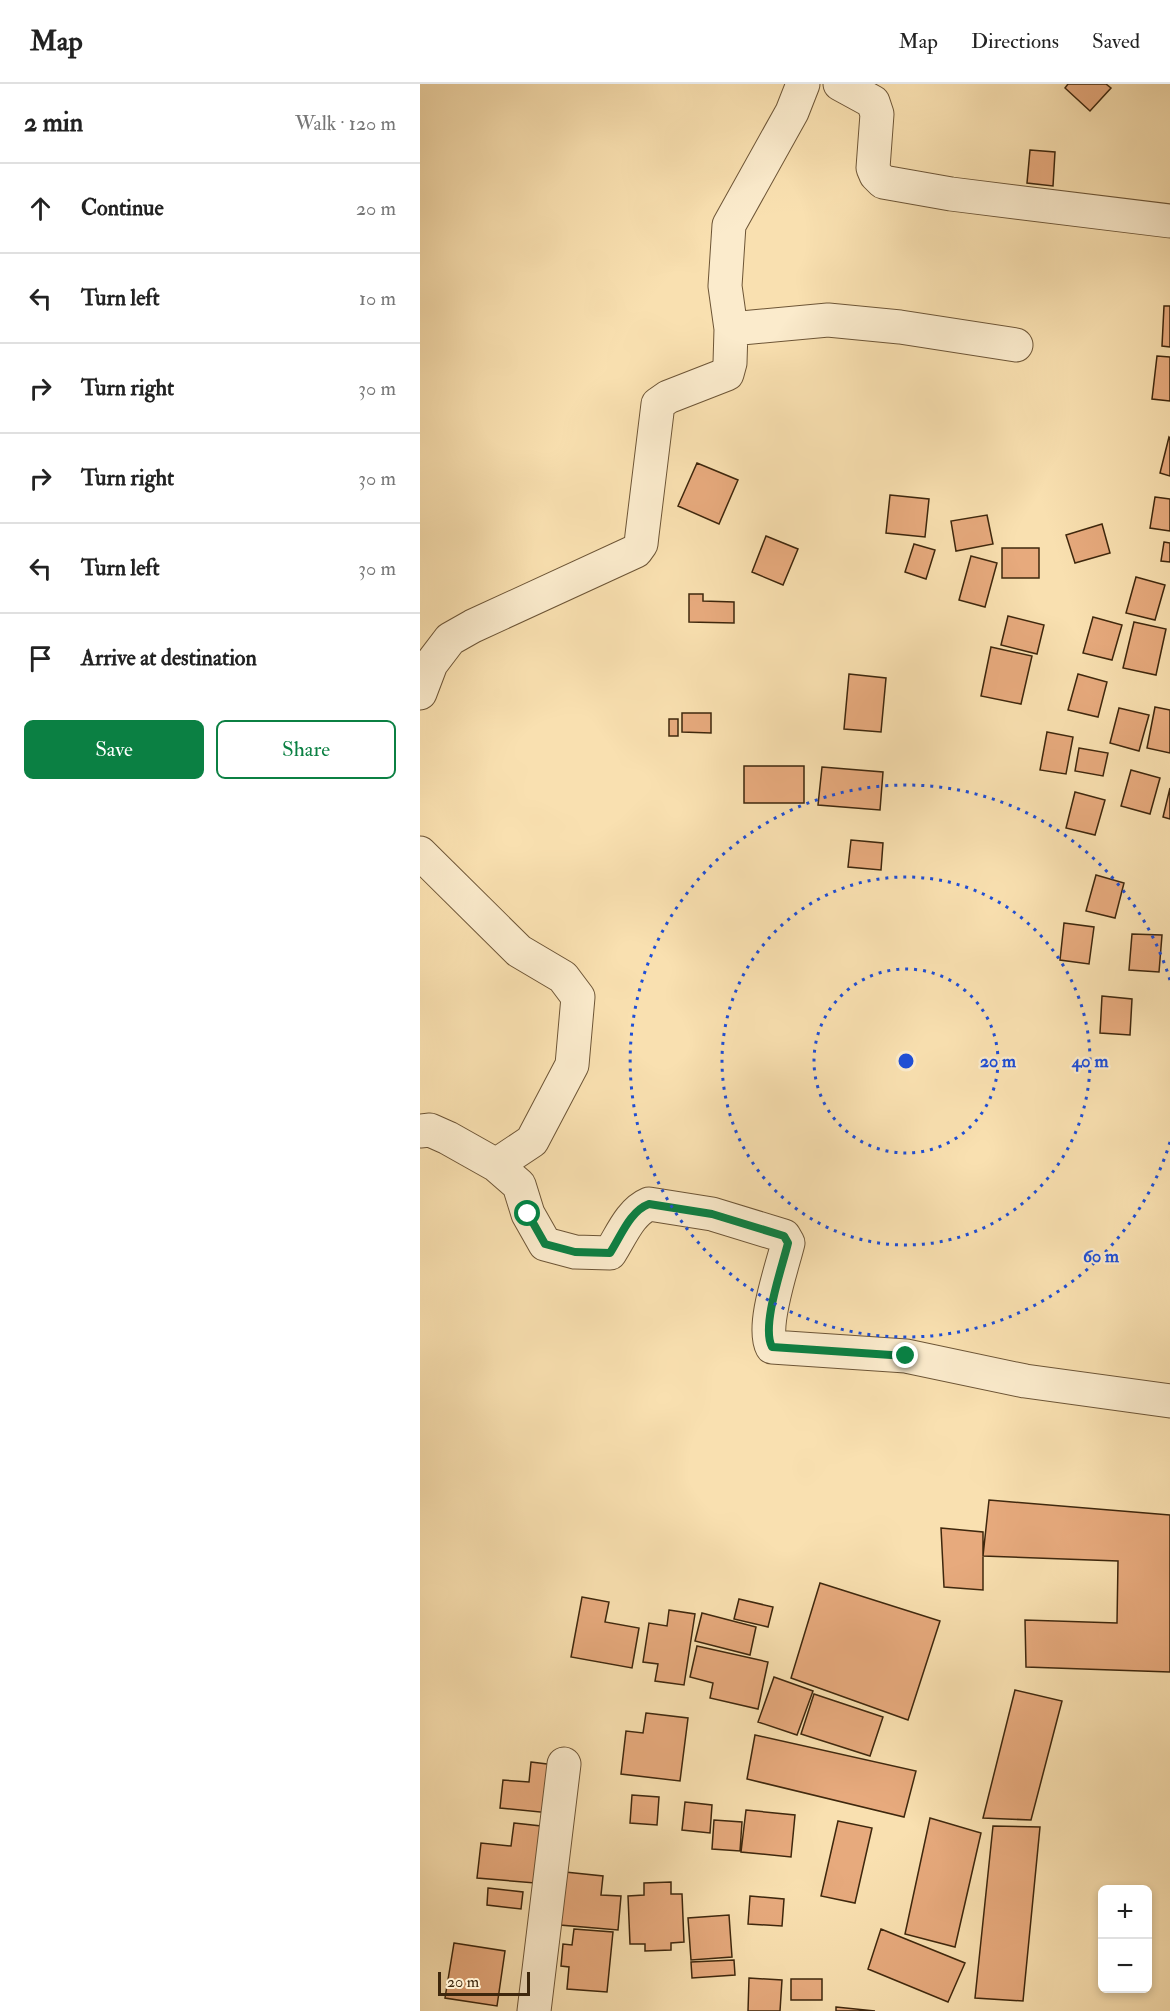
<!DOCTYPE html>
<meta charset="utf-8">
<style>
:root{--surface:#fff;--page:#f2f2f2;--text:#222;--muted:#767676;--line:#e0e0e0;--accent:#0b8043}
body{margin:0;font-family:"IM FELL Double Pica",serif;background:var(--page);color:var(--text)}
.controls{position:absolute;right:18px;bottom:18px;display:grid;overflow:hidden;border-radius:9px;box-shadow:0 3px 9px #0003}
.controls button{width:54px;height:54px;display:grid;place-items:center;padding:0;border:0;border-bottom:2px solid var(--line);background:var(--surface);color:var(--text);font:30px sans-serif}
.scale{position:absolute;left:18px;bottom:15px;width:92px;box-sizing:border-box;padding-left:6px;border:3px solid #3e270d;border-top:0;font-size:16px;line-height:21px;white-space:nowrap;color:#3e270d;-webkit-text-stroke:4px #fbebcc;paint-order:stroke}
.stop{position:absolute;width:18px;height:18px;margin:-14px;border:4px solid #0b8043;border-radius:50%;background:#fff}
.stop.end{background:#0b8043;border-color:#fff;box-shadow:0 2px 6px #0008}
.list{margin:0;padding:0;list-style:none}
h2{display:flex;justify-content:space-between;align-items:center;height:78px;margin:0;padding:0 24px;font-size:26px}
h2 small{font-size:20px;font-weight:400;color:var(--muted)}
.list li{display:grid;grid-template-columns:39px 1fr auto;gap:18px;align-items:center;box-sizing:border-box;height:90px;padding:0 24px;border-top:2px solid var(--line)}
.list b{display:block;font-size:22px;white-space:nowrap}
.list em{font-size:20px;font-style:normal;color:var(--muted)}
.actions{display:flex;gap:12px;padding:18px 24px}
.actions a{flex:1;padding:14px 0;border:2px solid var(--accent);border-radius:9px;text-align:center;font-size:21px;color:var(--accent)}
.actions .main{background:var(--accent);color:#fff}
.icon{flex:none;width:33px;height:33px;fill:none;stroke:currentColor;stroke-width:2;stroke-linecap:round;stroke-linejoin:round}
.map{position:relative;flex:none;width:750px;height:1927px;overflow:hidden}
header{display:flex;align-items:center;gap:36px;box-sizing:border-box;height:84px;padding:0 30px;background:var(--surface);border-bottom:2px solid var(--line)}
header strong{font-size:28px}
nav{display:flex;gap:33px;margin-inline-start:auto;font-size:21px}
main{display:flex}
aside{flex:1;background:var(--surface)}
.map>svg:first-child{display:block}
.building{fill:#e7aa7d;stroke:#3e270d;stroke-width:1.5}
.lines{fill:none;stroke-linecap:round;stroke-linejoin:round}
.minor-casing{stroke:#6d5536;stroke-width:35}
.minor{stroke:#fbebcc;stroke-width:33}
.route{stroke:#0b8043;stroke-width:8}
.ring{fill:none;stroke:#1d4ed8;stroke-width:3;stroke-dasharray:3 6}
.centre{fill:#1d4ed8;stroke:#fbebcc;stroke-width:3}
.ring-label{font-size:18px;text-anchor:middle;font-weight:bold;fill:#1d4ed8;stroke:#fbebcc;stroke-width:4.5;stroke-linejoin:round;paint-order:stroke}
</style>
<header>
<strong>Map</strong>
<nav><a>Map</a><a>Directions</a><a>Saved</a></nav>
</header>
<main>
<aside>
<h2>2 min<small>Walk · 120 m</small></h2>
<ul class="list">
<li><svg class="icon" aria-label="ahead" viewBox="0 0 24 24"><path d="M12 20V5M6 11l6-6 6 6"/></svg><div><b>Continue</b></div><em>20 m</em></li>
<li><svg class="icon" aria-label="left" viewBox="0 0 24 24"><path d="M17 20v-9H6M10 6l-5 5 5 5"/></svg><div><b>Turn left</b></div><em>10 m</em></li>
<li><svg class="icon" aria-label="right" viewBox="0 0 24 24"><path d="M7 20v-9h11M14 6l5 5-5 5"/></svg><div><b>Turn right</b></div><em>30 m</em></li>
<li><svg class="icon" aria-label="right" viewBox="0 0 24 24"><path d="M7 20v-9h11M14 6l5 5-5 5"/></svg><div><b>Turn right</b></div><em>30 m</em></li>
<li><svg class="icon" aria-label="left" viewBox="0 0 24 24"><path d="M17 20v-9H6M10 6l-5 5 5 5"/></svg><div><b>Turn left</b></div><em>30 m</em></li>
<li><svg class="icon" aria-label="arrive" viewBox="0 0 24 24"><path d="M6 21V4h12l-3 4 3 4H6"/></svg><div><b>Arrive at destination</b></div></li>
</ul>
<div class="actions"><a class="main">Save</a><a>Share</a></div>
</aside>
<div class="map">
<svg width="750" height="1927" viewBox="0 0 750 1927">
<rect width="100%" height="100%" fill="#f9e0b0"/>
<filter id="stains"><feTurbulence type="fractalNoise" baseFrequency=".00333" numOctaves="4"/><feColorMatrix values="0 0 0 0 .2 0 0 0 0 .09 0 0 0 0 .02 0 0 0 .5 -.17"/></filter>
<radialGradient id="worn" r=".72"><stop offset=".6" stop-color="#630" stop-opacity="0"/><stop offset="1" stop-color="#630" stop-opacity=".3"/></radialGradient>
<path class="building" d="M648,0H686L691,4L670,27L645,4Z
M610,66L635,68L633,102L607,99Z
M744,222H750V263L742,262Z
M737,272L750,273V317L732,315Z
M749,353L750,354V392L740,389Z
M277,379L318,396L299,440L258,422Z
M470,411L509,415L505,453L466,449Z
M735,413L750,415V447L730,444Z
M567,431L573,460L536,467L531,437Z
M682,440L690,469L655,479L646,451Z
M346,452L378,465L363,501L332,488Z
M744,458L750,459V478L741,477Z
M494,460L515,466L506,495L485,488Z
M582,464H619V494H582Z
M551,472L577,479L565,523L539,516Z
M716,493L745,501L735,536L706,529Z
M269,510H283V517L314,518V539L269,538Z
M588,532L624,541L617,570L581,561Z
M673,533L702,541L692,576L663,569Z
M714,538L746,545L736,591L703,584Z
M571,563L612,572L601,620L561,612Z
M429,590L466,594L461,648L424,645Z
M658,590L687,598L678,633L648,626Z
M735,623L750,626V669L727,664Z
M699,624L729,631L719,667L690,659Z
M262,629H291V649L262,648Z
M249,635H258V652H249Z
M627,648L653,653L646,690L620,686Z
M659,664L688,669L683,692L655,687Z
M324,682H384V719H324Z
M402,683L463,688L460,726L398,721Z
M711,686L740,694L730,730L701,722Z
M750,704V735L743,733Z
M655,708L685,716L675,751L646,744Z
M431,756L463,759L461,786L428,783Z
M676,791L704,799L695,834L666,827Z
M644,839L674,843L669,880L640,876Z
M712,850L742,851L739,888L709,886Z
M682,912L712,915L710,951L680,949Z
M569,1416L750,1431V1588L606,1583L605,1536L697,1539L698,1477L563,1472Z
M521,1444L563,1448V1506L524,1503Z
M400,1499L520,1537L488,1636L371,1594Z
M162,1513L189,1518L185,1538L219,1544L212,1584L151,1573Z
M319,1515L353,1523L348,1543L314,1535Z
M249,1526L275,1530L264,1601L235,1597L238,1580L223,1578L229,1539L247,1542Z
M282,1529L336,1543L330,1571L275,1557Z
M277,1562L348,1578L338,1625L290,1614L293,1599L270,1593Z
M354,1593L393,1607L377,1651L338,1638Z
M595,1606L642,1617L611,1736L563,1734Z
M394,1610L463,1633L450,1672L381,1650Z
M226,1629L268,1634L260,1697L201,1690L206,1647L223,1649Z
M335,1651L496,1687L484,1733L327,1695Z
M111,1678L135,1681L130,1729L80,1724L83,1696L109,1698Z
M212,1711L239,1713L237,1741L210,1739Z
M265,1718L292,1721L290,1749L262,1746Z
M326,1726L375,1731L371,1773L321,1768Z
M510,1734L561,1749L535,1863L485,1850Z
M294,1736L322,1738L320,1767L292,1765Z
M418,1737L452,1744L435,1819L401,1812Z
M94,1739L121,1742L115,1799L57,1794L61,1759L91,1762Z
M573,1742L620,1743L603,1917L555,1914Z
M145,1788L183,1792L181,1811L201,1812L198,1846L140,1841Z
M251,1798V1810H262L264,1858L251,1859V1866L225,1867V1860H210L208,1812L224,1811V1799Z
M68,1804L103,1808L101,1825L67,1821Z
M330,1812L364,1815L362,1842L328,1840Z
M309,1831L312,1873L271,1876L268,1834Z
M154,1845L193,1848L187,1908L147,1905L149,1883L141,1882L143,1860L152,1861Z
M461,1845L545,1879L528,1918L448,1885Z
M34,1859L85,1867L77,1922L25,1914Z
M314,1876L315,1891L272,1894L271,1878Z
M329,1894L362,1896L360,1927H328Z
M371,1895H402V1916H371Z
M416,1923L455,1927H416Z"/>
<g class="lines">
<defs>
<path id="minor" d="M420,0L453,18L457,30L453,84L456,91L463,98L531,110L750,137
M311,245L408,236L480,243L596,261
M0,609L11,580L30,555L53,542L216,467L221,460L222,451L238,320L248,313L307,290L310,279L311,245L305,202L309,141L372,28L383,0
M0,769L99,867L143,893L158,913L152,981L112,1057L76,1081
M0,1047L10,1046L28,1054L76,1081L99,1101L108,1130L125,1160L155,1168L190,1169C201,1152 210,1128 229,1120L292,1130L364,1152L368,1159C362,1184 341,1242 352,1263L486,1272L605,1297L750,1317
M114,1927L144,1680"/>
</defs>
<use href="#minor" class="minor-casing"/>
<use href="#minor" class="minor"/>
</g>
<g class="lines">
<path class="route" d="M108,1130L125,1160L155,1168L190,1169C201,1152 210,1127 229,1120L292,1130L364,1152L368,1159C362,1184 341,1242 352,1263L486,1272"/>
</g>
<g class="ring">
<circle cx="486" cy="977" r="92"/>
<circle cx="486" cy="977" r="184"/>
<path d="M750 1058A276 276 0 1 1 750 896"/>
</g>
<circle cx="486" cy="977" r="9" class="centre"/>
<g class="ring-label">
<text x="578" y="983">20 m</text>
<text x="670" y="983">40 m</text>
<text x="681" y="1178">60 m</text>
</g>
<rect width="100%" height="100%" filter="url(#stains)"/>
<rect width="100%" height="100%" fill="url(#worn)"/>
</svg>
<div class="controls">
<button>+</button>
<button>−</button>
</div>
<div class="scale">20 m</div>
<div class="stop" style="left:108px;top:1130px"></div>
<div class="stop end" style="left:486px;top:1272px"></div>
</div>
</main>
